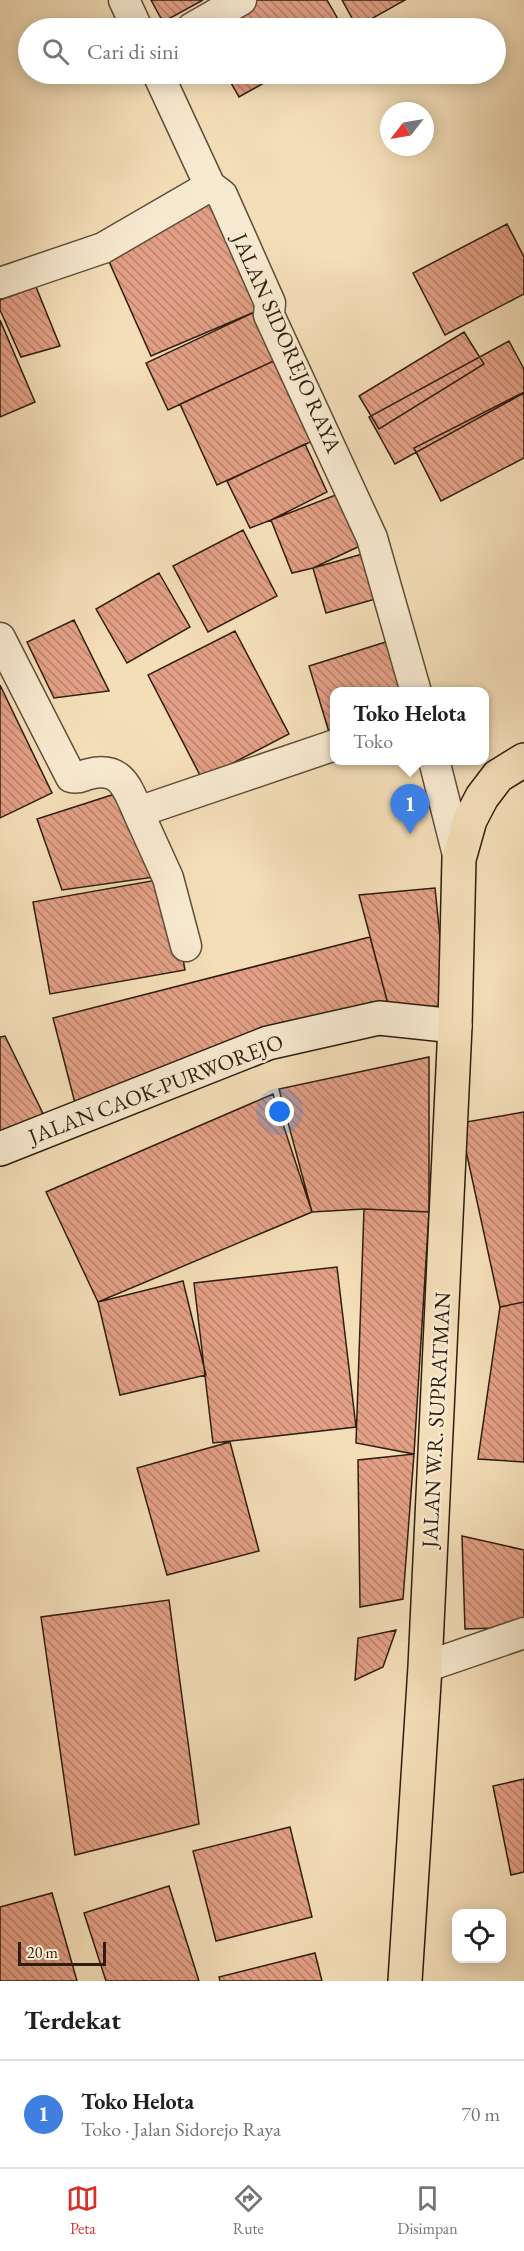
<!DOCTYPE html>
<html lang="id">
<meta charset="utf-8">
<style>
:root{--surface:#fff;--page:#f2f2f2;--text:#202124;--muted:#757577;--line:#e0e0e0;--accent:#d93025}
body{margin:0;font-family:"EB Garamond",serif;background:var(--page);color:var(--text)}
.controls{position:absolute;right:18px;bottom:18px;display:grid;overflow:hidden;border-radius:12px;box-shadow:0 3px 15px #0003}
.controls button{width:54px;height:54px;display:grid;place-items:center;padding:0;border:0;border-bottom:2px solid var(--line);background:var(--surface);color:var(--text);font:30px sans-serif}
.compass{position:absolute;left:380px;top:102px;width:54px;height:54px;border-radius:50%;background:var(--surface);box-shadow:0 3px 15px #0003;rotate:239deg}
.scale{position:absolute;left:18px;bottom:15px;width:88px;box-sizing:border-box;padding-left:6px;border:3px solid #2d1e10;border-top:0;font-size:16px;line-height:21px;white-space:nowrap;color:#2d1e10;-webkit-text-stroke:4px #f8ead1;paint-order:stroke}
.you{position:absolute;left:280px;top:1112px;width:21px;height:21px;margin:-15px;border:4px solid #fff;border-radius:50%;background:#1a73e8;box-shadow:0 0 0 9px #1a73e833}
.badge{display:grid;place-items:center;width:39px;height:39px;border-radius:50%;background:var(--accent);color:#fff;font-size:20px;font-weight:700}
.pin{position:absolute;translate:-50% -50px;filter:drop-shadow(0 2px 3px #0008)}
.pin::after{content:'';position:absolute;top:32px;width:21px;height:18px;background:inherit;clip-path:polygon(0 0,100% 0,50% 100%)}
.popup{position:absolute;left:330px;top:687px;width:159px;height:78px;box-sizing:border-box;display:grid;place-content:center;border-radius:12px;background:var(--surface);filter:drop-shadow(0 2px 4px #0005);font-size:20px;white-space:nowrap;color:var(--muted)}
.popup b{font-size:22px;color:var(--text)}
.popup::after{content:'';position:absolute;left:50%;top:100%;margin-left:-12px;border:12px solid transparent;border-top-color:var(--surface)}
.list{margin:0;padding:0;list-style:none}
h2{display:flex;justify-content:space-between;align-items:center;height:78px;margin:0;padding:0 24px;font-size:26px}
h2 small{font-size:20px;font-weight:400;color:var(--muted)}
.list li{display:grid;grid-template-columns:39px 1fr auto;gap:18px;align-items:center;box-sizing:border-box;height:108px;padding:0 24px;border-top:2px solid var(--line)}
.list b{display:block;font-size:22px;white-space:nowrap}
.list p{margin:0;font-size:20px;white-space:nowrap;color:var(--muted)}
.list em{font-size:20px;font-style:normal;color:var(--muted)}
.icon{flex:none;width:33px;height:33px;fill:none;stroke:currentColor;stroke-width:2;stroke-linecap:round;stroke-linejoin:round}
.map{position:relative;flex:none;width:524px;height:1981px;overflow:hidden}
.search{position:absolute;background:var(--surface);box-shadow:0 3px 15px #0003;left:18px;right:18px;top:18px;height:66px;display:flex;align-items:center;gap:15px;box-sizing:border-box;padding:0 21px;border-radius:33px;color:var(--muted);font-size:22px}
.sheet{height:186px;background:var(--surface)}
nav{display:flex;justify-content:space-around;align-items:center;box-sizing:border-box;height:84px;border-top:2px solid var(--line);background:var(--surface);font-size:16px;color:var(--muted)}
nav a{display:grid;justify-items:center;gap:3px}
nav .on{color:var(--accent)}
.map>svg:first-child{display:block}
.building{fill:url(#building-back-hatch);stroke:#2d1e10;stroke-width:1.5}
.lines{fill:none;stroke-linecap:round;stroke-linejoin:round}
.street-casing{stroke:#5f4e3a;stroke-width:33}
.secondary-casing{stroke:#2d1e10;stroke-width:36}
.primary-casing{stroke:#2d1e10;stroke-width:36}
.street{stroke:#f8ead1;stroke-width:30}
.secondary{stroke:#f8ead1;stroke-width:33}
.primary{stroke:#f4deb8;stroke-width:33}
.labels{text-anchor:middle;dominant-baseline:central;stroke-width:5;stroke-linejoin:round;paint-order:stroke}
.street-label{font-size:22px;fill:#2d1e10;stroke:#f8ead1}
</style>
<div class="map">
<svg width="524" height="1981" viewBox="0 0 524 1981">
<defs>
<pattern id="building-back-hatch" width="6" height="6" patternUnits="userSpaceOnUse" patternTransform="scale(1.5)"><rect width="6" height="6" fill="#e4a086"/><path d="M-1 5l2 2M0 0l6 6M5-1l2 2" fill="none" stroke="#b9826c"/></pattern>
</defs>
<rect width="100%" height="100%" fill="#f4deb8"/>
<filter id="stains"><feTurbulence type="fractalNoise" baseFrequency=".00333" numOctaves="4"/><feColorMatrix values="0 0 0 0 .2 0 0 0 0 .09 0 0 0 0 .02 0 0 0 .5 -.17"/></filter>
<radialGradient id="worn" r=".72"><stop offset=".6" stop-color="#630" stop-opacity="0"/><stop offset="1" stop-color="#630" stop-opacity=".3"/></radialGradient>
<path class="building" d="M151,0H203L163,22Z
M241,0H327L343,28H200Z
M342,0H405L357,27Z
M226,74H280L239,97Z
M222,195L257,311L151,356L103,248Z
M507,224L524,257V294L445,335L413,273Z
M36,287L60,346L21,357L0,310V300Z
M257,311L278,359L168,410L146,363Z
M0,320L35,402L0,417Z
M464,332L484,364L379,429L359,396Z
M509,341L524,369V393L395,464L369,417Z
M278,359L315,440L217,485L180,404Z
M524,392V458L441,501L414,448Z
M305,444L327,492L271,520L250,528L227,481Z
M341,493L362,545L313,568L292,573L271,520Z
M243,530L277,596L208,632L173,566Z
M366,553L379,598L326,613L313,568Z
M159,573L190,627L127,663L96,609Z
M74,620L109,691L54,698L27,642Z
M235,631L289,734L202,779L148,675Z
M389,641L405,692H335V730L329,732L309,666Z
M0,685L52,793L0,818Z
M118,793L155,877L62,890L37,819Z
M168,878L185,970L50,994L33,902Z
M435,888L447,1006L389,1008L359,895Z
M370,937L389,1008L82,1130L53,1018Z
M5,1036L54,1136L0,1145V1037Z
M429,1057V1212L364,1209L312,1212L279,1089Z
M273,1094L312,1212L98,1302L46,1192Z
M524,1112V1302L500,1307L460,1123Z
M364,1209L429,1212L414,1454L356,1443Z
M337,1267L356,1427L213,1443L194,1283Z
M183,1281L206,1375L120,1395L98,1302Z
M524,1302V1462L478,1459L500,1307Z
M230,1442L259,1551L167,1575L137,1468Z
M414,1454L403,1599L360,1607L358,1460Z
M462,1536L524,1550V1627L465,1629Z
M169,1600L199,1824L75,1855L41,1617Z
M396,1630L383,1667L355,1680L358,1638Z
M524,1779V1872L511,1875L493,1786Z
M290,1827L312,1917L216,1941L193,1851Z
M169,1886L199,1981H106L84,1913Z
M52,1893L77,1981H0V1907Z
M315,1953L322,1981H220L219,1977Z"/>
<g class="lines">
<defs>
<path id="street" d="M124,0L137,28
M192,28L241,0
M158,74L210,186L222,195L270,303L269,315L372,538L416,692
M0,283L103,248L210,186
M0,638L71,777C79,779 81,776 89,774C121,766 127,787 138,812
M434,760L459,859
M186,946L168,878L138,812L335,745
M425,1667L524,1633"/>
<path id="secondary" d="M0,1149L268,1043L379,1018L455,1026"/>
<path id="primary" d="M405,1981L425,1667L455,1026L459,859L470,820L482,797L498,776L524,760"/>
</defs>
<use href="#street" class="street-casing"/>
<use href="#secondary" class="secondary-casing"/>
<use href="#primary" class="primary-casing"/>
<use href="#street" class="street"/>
<use href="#secondary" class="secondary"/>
<use href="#primary" class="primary"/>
</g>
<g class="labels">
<g class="street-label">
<text transform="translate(287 343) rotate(66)">JALAN SIDOREJO RAYA</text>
<text transform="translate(156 1089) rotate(-21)">JALAN CAOK-PURWOREJO</text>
<text transform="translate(436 1420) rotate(-87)">JALAN W.R. SUPRATMAN</text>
</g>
</g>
<rect width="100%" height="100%" filter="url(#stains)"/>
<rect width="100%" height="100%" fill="url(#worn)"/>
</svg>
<div class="controls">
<button><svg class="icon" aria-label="locate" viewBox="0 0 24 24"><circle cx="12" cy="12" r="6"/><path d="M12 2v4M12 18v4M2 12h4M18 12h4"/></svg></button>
</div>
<svg class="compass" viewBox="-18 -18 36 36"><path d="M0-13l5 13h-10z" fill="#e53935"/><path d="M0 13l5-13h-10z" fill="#757577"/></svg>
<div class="scale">20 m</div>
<div class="you"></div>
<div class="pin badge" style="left:410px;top:834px;background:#3f7fe0">1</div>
<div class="popup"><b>Toko Helota</b>Toko</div>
<div class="search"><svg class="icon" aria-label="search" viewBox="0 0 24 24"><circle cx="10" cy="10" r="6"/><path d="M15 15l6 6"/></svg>Cari di sini</div>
</div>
<section class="sheet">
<h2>Terdekat<small></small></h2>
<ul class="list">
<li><span class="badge" style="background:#3f7fe0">1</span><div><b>Toko Helota</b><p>Toko · Jalan Sidorejo Raya</p></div><em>70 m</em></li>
</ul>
</section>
<nav>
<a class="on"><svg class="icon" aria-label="map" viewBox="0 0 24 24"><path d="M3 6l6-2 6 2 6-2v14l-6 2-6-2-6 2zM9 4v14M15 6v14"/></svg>Peta</a>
<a><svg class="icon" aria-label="directions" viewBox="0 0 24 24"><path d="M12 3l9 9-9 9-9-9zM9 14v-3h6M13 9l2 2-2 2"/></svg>Rute</a>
<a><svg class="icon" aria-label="saved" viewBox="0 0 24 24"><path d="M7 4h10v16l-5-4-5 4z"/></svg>Disimpan</a>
</nav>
